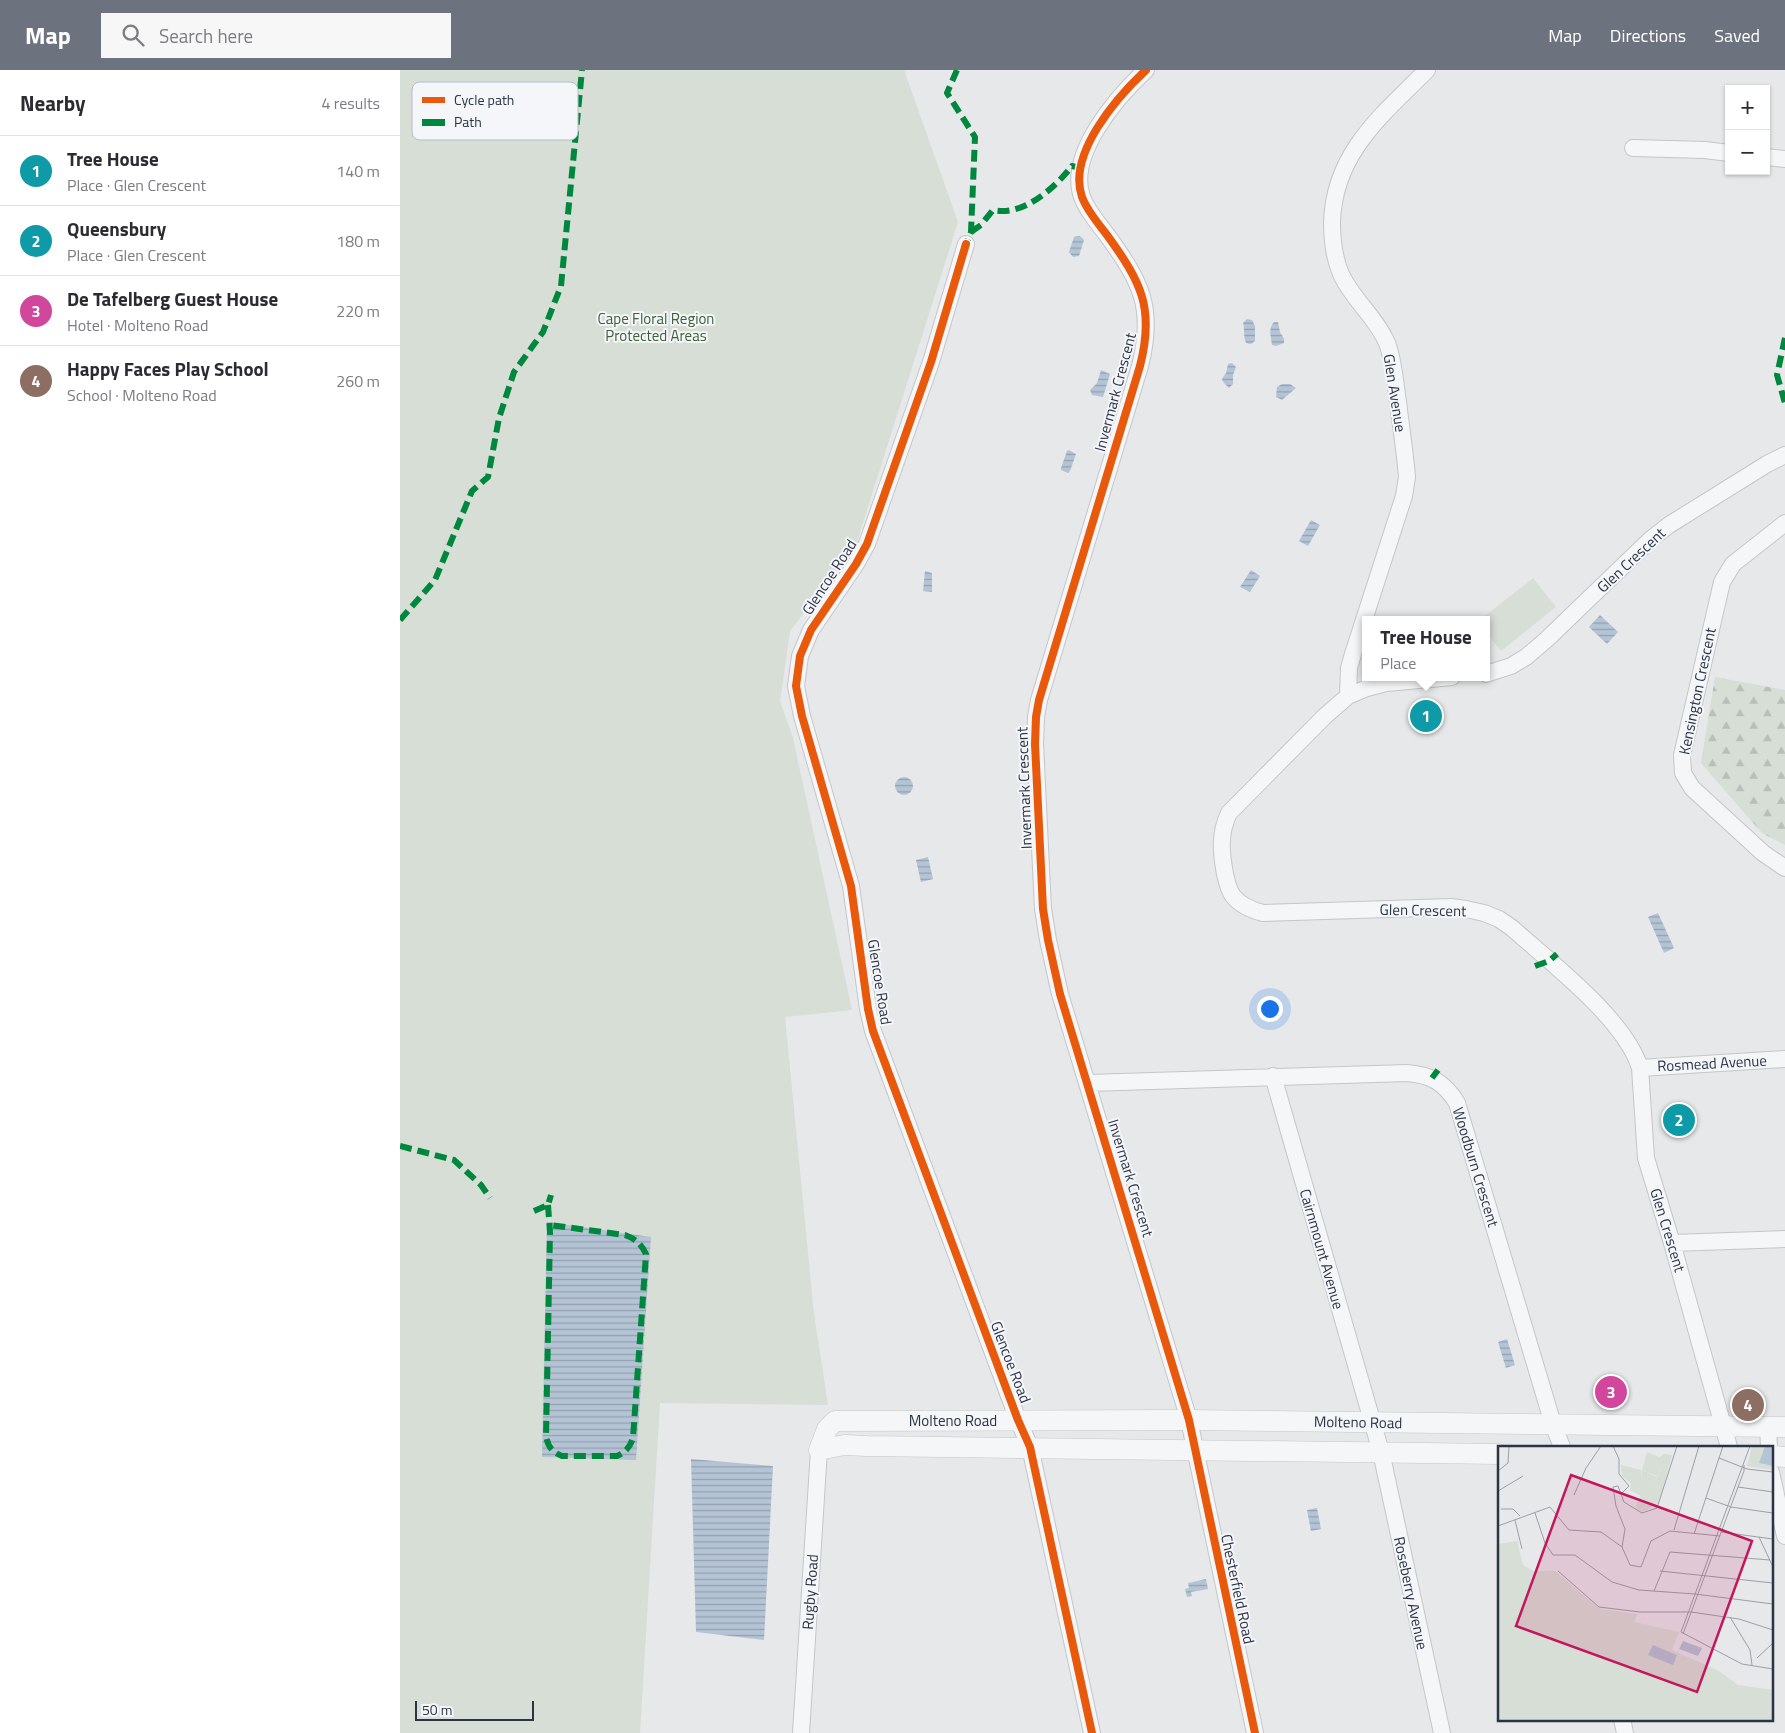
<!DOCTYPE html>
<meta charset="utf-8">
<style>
:root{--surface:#fff;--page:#f7f7f7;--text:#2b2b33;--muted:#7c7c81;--line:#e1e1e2;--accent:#6c737f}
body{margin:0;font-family:"Titillium Web",sans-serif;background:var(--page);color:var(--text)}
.controls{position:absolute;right:15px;top:15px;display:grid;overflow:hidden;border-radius:0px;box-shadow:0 1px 4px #0004}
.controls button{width:45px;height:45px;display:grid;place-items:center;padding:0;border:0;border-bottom:1px solid var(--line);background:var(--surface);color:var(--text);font:25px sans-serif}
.scale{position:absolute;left:15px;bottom:12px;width:119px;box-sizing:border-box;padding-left:5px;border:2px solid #2b3445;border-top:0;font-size:14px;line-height:18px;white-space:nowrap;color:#2b3445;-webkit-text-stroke:4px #f4f6f9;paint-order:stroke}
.you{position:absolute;left:869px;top:938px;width:18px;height:18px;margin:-12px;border:4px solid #fff;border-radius:50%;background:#1a73e8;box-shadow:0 0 0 8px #1a73e833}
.badge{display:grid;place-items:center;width:32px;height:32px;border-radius:50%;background:var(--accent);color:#fff;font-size:16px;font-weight:700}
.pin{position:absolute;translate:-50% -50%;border:2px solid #fff;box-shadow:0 1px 5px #0006}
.popup{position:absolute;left:962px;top:546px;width:128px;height:65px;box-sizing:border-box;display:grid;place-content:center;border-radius:0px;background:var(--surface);filter:drop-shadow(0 1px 4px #0005);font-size:16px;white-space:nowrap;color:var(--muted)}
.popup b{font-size:19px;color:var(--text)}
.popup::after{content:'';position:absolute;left:50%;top:100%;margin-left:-10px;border:10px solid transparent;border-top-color:var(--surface)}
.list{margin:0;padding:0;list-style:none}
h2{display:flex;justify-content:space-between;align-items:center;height:65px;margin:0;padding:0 20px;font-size:21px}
h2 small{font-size:16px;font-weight:400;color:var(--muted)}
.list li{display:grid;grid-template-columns:32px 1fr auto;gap:15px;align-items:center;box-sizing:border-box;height:70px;padding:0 20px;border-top:1px solid var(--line)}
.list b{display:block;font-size:19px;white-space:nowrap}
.list p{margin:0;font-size:16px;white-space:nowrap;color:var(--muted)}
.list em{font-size:16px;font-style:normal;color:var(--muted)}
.icon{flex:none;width:28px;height:28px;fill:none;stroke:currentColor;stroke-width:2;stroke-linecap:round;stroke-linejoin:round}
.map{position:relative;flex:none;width:1385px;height:1663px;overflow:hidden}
header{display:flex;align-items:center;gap:30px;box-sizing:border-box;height:70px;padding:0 25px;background:var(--accent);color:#fff}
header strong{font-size:24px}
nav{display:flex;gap:28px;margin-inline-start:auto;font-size:18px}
.search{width:350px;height:45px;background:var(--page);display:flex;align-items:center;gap:12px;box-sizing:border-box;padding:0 18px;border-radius:0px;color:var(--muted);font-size:19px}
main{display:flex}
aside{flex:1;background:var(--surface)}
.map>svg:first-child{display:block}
.forest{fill:url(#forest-firs)}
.green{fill:#d6ded6}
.water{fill:url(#water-rules)}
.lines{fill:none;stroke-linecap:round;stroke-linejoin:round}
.minor-casing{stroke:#c4c6c8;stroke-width:18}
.tertiary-casing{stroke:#c4c6c8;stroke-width:21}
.minor{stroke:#f5f6f7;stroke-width:16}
.tertiary{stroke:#f5f6f7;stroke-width:20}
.quiet{stroke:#00873e;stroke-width:6;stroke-dasharray:12 6;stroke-linecap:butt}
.cycleway-casing{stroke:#f4f6f9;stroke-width:11}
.cycleway{stroke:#e8590c;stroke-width:8}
.labels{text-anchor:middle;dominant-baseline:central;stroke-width:4;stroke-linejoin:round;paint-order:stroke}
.park-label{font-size:15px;fill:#3f6138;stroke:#f4f6f9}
.street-label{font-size:15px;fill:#2b3445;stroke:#f4f6f9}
.inset-road{fill:none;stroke:#9ba0a8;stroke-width:1}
.view{fill:#c2185b;fill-opacity:0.15;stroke:#c2185b;stroke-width:2.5}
.inset-edge{fill:none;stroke:#2b3445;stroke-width:2.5}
.key{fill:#f4f6f9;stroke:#b8bcc3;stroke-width:1}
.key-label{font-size:14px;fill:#2b3445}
</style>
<header>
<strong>Map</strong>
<div class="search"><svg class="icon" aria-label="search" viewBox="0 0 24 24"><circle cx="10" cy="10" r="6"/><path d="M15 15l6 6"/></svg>Search here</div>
<nav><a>Map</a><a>Directions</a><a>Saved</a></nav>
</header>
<main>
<aside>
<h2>Nearby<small>4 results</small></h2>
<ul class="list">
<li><span class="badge" style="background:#0f9aa8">1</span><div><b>Tree House</b><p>Place · Glen Crescent</p></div><em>140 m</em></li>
<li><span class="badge" style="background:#0f9aa8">2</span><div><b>Queensbury</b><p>Place · Glen Crescent</p></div><em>180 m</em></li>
<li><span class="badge" style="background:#d1479c">3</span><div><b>De Tafelberg Guest House</b><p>Hotel · Molteno Road</p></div><em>220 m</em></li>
<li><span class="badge" style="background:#8d6e63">4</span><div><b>Happy Faces Play School</b><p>School · Molteno Road</p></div><em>260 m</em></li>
</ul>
</aside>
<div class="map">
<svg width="1385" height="1663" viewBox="0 0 1385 1663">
<defs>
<pattern id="forest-firs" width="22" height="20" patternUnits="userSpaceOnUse" patternTransform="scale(1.25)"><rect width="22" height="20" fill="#d6ded6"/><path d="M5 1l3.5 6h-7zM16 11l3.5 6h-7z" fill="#b8bfb9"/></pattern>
<pattern id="water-rules" width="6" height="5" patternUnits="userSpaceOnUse" patternTransform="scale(1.25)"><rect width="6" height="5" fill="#b4c4d5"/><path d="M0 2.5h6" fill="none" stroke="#93a0af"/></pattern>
</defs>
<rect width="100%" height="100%" fill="#e6e8ea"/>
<path class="forest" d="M1315,607L1385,620V775L1362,763L1301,693Z"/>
<path class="green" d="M0,0H504L558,152L456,475L390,561L380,631L393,668L452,940L385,947L414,1244L428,1335L260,1333L240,1663H0Z
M1133,508L1156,537L1101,581L1086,562V550H1080Z"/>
<path class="water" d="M677,166H680L684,170L679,186L673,187L669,182L674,167Z
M847,249L852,250L855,256V271L851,274L846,273C843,266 845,260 843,253Z
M874,252H878L880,262L884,269V273L876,276L872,275C871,267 868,258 874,252Z
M832,293L836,297L833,305V314L829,318L823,312L822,309L826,303L828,294Z
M701,300L710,304L703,327L692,325L690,320L697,313Z
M882,314H890L896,318L882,330L876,327L877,317Z
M669,380L676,384L670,401L668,403L661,400V398L667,381Z
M911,450L920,455L908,476L899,471Z
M851,500L860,506L850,522L840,517Z
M525,501L532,503V522L523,521Z
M1200,545L1218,562L1207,574L1189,557Z
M495 716a9 9 0 1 1 18 0a9 9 0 1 1-18 0Z
M528,787L533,809L521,812L516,790Z
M1258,843L1274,878L1264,883L1248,847Z
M147,1152L251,1167L236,1390L142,1387Z
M1107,1269L1115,1295L1106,1298L1098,1272Z
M291,1389L373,1396L364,1570L296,1562Z
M917,1438L921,1459L911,1461L907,1440Z
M806,1509L808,1519L791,1522L792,1526L787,1527L785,1519L789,1518L788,1513Z"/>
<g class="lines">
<defs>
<path id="minor" d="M746,0C717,27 667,84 682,127C687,141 698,153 707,165C741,212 755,238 740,296L639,630L636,647L635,674L643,839L648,870L660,924L789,1350L855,1663
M1233,78L1305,80L1329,83
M1366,87L1385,89
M566,174L531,292L467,474L456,494L411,560L400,586L396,616L402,646L451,816L468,939L473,961L618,1350L630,1377L692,1663
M1385,453L1333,494L1322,512L1282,685L1283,703L1292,718L1363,783L1385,798
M1086,604L1111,596L1126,587L1146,570L1251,469L1269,455L1367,394L1385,385
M1052,607L986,613L967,618L948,626L925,646L829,743C819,764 821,782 825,804C827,812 828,819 833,826C841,836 851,840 863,843L1051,837L1066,839L1084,843L1099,849L1112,858C1150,892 1225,949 1240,998L1246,1088L1272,1173L1329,1377
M948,626L949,598L953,584L1004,426L1007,407C1005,382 1001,357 998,332C995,313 994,291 987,273C976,247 952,229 941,204C934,188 932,169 932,152C934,83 982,45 1027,0
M1240,998L1385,989
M873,1006L981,1382L1042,1663
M688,1013L1007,1003C1031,1005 1044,1012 1057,1033L1153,1354L1162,1377
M1272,1173L1385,1169
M1368,1357L1369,1377
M1371,1402L1385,1466
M1222,1649L1225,1663
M401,1663L419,1380"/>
<path id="tertiary" d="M419,1380L427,1359L435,1351L789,1350L1385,1357
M419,1380L444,1375L467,1376L1099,1384
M1371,1386L1385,1387"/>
</defs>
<use href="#minor" class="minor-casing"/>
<use href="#tertiary" class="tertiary-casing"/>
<use href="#minor" class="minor"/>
<use href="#tertiary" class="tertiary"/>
<path class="quiet" d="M557,0L547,23L575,67L571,162L566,174
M571,162L581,155L593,140C622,147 654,119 672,96L680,98
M1385,268L1377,305L1385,333
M0,550L35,510L72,421L88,407L99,348L114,302L143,262L161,216L182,0
M1135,896L1149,891L1157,884
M1032,1008L1038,1000
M0,1076L54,1090L81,1115L90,1128
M148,1135L150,1162L146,1366C148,1377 152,1382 162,1386H217C226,1382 230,1377 233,1368L246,1184C241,1174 236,1169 225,1165L150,1155
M134,1141L148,1135L151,1125"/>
<defs>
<path id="cycleway" d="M746,0C717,27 667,84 682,127C687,141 698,153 707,165C741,212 755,238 740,296L639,630L636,647L635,674L643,839L648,870L660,924L789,1350L855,1663
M566,174L531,292L467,474L456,494L411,560L400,586L396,616L402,646L451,816L468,939L473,961L618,1350L630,1377L692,1663"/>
</defs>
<use href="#cycleway" class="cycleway-casing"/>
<use href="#cycleway" class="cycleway"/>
</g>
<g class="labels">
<g class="park-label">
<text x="256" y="248">Cape Floral Region<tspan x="256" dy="17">Protected Areas</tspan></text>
</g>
<g class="street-label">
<text transform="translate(715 322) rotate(-75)">Invermark Crescent</text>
<text transform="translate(995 323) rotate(81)">Glen Avenue</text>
<text transform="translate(1231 490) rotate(-43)">Glen Crescent</text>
<text transform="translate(429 507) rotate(-57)">Glencoe Road</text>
<text transform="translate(1297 621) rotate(-78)">Kensington Crescent</text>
<text transform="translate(624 718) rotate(-92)">Invermark Crescent</text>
<text transform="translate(1023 840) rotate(1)">Glen Crescent</text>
<text transform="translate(480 912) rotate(81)">Glencoe Road</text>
<text transform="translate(1312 993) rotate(-3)">Rosmead Avenue</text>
<text transform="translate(1076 1097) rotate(73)">Woodburn Crescent</text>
<text transform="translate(731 1108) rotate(73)">Invermark Crescent</text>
<text transform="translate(1268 1160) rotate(73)">Glen Crescent</text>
<text transform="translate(922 1179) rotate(74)">Cairnmount Avenue</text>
<text transform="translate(611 1292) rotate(69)">Glencoe Road</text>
<text x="553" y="1350">Molteno Road</text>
<text transform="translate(958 1352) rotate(1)">Molteno Road</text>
<text transform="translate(838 1519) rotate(78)">Chesterfield Road</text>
<text transform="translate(410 1522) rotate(-86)">Rugby Road</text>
<text transform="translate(1011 1523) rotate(78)">Roseberry Avenue</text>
</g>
</g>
<g transform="translate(1098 1376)">
<rect width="275" height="275" fill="#e6e8ea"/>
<path d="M149,6L168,14L159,30L144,24Z" fill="#d6ded6"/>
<path d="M166,8L174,9L161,57L145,66L137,61L143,50L132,44L133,37L124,30L123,19L143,24V33L155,39L167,15L161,12Z" fill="#d6ded6"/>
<path d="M254,0H275V24L249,20ZM144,24L159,31L155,39L143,33ZM19,95L25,119L35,125H57L102,163L139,168L137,176L181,186L174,204L221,225L240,239L275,244V275H0V98Z" fill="#d6ded6"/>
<path d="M267,0H275V20L261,17ZM185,195L204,202L200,210L181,203ZM155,199L179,209L175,219L150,209Z" fill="#b4c4d5"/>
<path class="inset-road" d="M115,0L121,13V28L131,40L123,48M179,0L159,62L144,67L126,56L120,40L115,41L118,60L127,83L124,101L132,119L143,121L153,95L172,85L222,90M252,0L183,186L244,218L275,223M221,12L249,23L275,26M0,25L10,17L11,0M240,41L275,46M0,45L25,30M76,49L88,22L103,0M208,52L233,61L275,67M3,63H15L22,70M37,67L47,97L55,109H77L114,136L141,144L197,148L275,158M17,74L24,103M0,80L52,61L71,84L103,86L124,101M176,84L201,0M223,86L275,93M196,88L225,0M261,91L275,121M60,125L101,161L142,166H193L241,173L275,184M162,125L275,137M156,145L172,106L272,114M232,171L252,204L254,219M185,188L246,25V19M259,212L275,197"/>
<path class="view" d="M73,29L254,95L199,246L18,180Z"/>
<rect width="275" height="275" class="inset-edge"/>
</g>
<rect x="12" y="12" width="166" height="58" rx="8" class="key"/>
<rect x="22" y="27" width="23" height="6" fill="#e8590c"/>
<rect x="22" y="49" width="23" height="7" fill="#00873e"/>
<g class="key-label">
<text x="54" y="35">Cycle path</text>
<text x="54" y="57">Path</text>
</g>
</svg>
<div class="controls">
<button>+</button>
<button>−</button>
</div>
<div class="scale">50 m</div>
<div class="you"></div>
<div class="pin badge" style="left:1026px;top:646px;background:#0f9aa8">1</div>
<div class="popup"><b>Tree House</b>Place</div>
<div class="pin badge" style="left:1279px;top:1050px;background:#0f9aa8">2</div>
<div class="pin badge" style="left:1211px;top:1322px;background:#d1479c">3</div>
<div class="pin badge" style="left:1348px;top:1335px;background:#8d6e63">4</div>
</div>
</main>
